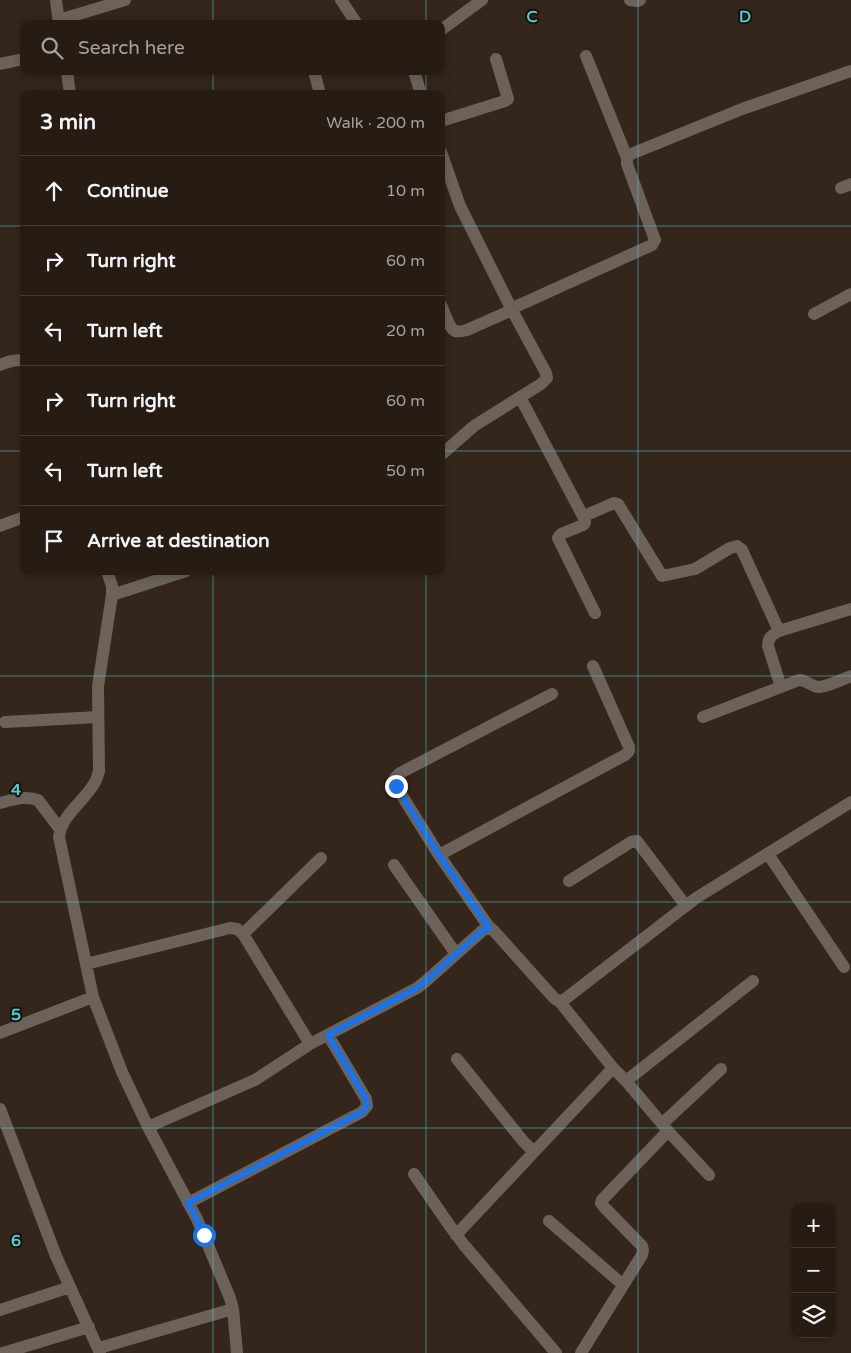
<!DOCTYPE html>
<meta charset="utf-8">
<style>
:root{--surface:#271c14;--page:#332922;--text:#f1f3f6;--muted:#a4a1a0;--line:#433a34}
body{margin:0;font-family:"Varela Round",sans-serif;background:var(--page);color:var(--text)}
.controls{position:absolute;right:15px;bottom:15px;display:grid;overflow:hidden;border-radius:10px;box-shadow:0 2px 8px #0003}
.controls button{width:45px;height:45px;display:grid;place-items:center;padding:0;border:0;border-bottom:1px solid var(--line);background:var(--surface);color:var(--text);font:25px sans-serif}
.stop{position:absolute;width:15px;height:15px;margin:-11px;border:4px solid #1a73e8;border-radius:50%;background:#fff}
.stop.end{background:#1a73e8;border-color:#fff;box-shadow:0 1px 5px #0008}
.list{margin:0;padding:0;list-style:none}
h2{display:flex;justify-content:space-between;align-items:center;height:65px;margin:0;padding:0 20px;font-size:21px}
h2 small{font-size:16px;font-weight:400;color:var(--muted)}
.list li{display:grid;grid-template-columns:32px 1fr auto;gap:15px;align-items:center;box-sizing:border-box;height:70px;padding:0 20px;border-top:1px solid var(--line)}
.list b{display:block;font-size:19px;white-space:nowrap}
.list em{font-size:16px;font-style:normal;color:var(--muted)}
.icon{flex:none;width:28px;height:28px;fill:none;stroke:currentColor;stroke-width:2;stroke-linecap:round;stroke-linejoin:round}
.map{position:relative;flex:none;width:851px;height:1353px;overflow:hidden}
.search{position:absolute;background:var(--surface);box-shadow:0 2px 8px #0003;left:20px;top:20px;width:425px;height:55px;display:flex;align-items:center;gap:12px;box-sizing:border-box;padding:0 18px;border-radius:10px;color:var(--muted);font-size:19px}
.panel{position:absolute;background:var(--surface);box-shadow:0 2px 8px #0003;left:20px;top:90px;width:425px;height:485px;border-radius:10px}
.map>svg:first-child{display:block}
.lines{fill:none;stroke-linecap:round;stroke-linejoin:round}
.service{stroke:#6c6259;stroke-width:12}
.minor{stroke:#6c6259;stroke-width:12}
.route{stroke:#1a73e8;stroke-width:6}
.grid{fill:none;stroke:#52cbd7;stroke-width:1;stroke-opacity:0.55}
.grid-label{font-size:16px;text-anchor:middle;font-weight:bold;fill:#52cbd7;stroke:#17110b;stroke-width:4;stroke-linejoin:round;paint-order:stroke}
</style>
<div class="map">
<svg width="851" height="1353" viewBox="0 0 851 1353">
<rect width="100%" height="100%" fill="#34261a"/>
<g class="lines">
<path class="service" d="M5,722L98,717
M394,865L456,954
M243,934L321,858"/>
<path class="minor" d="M56,0L59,24
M341,0L357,24
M630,0L637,1L640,0
M59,20L125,0
M441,30L482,0
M586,56L627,158
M0,64L24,59
M67,71L70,94
M314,71L320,94
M414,71L421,94
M441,121L505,101L508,99L496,59
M441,152L460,206L512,310L467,330C463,331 458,332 455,331C449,328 444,311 441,305
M841,188L851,184
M814,314L851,294
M0,365C8,362 15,359 24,361
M520,397L585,520V523L583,525L561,534L558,538L595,613
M441,455L474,426L541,384L547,378L546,373L512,310L515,307L652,245L655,240L627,164V158L631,154L742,109L851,71
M584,516L614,503L618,504L662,576L695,569L730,548L737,546L742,550L779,631
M0,526L24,517
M107,571L112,586V595L98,686L99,771C98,774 97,779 95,782C85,801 61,815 59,837L93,997L122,1072L148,1127L197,1219L230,1298L233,1309L237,1353
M112,595L186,571
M781,687L768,646C768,637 772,635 779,631L851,609
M703,717L799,680C806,680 811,686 818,687C827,687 843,679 851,676
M0,803C12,800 26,795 38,800L60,829
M768,854L844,967
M439,855L625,755L629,751V747L593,666
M569,881L631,842L637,841L686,906
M489,927L439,855L396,786L394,779L400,773L552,694
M86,964L230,928L237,929L243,934L310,1044
M560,1002L613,1068L626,1081L668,1131L709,1175
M0,1033L93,997
M457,1059L523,1141L534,1152L613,1068
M626,1081L753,981
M0,1109L56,1256L100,1353
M662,1124L721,1069
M148,1127L255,1080L310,1044L417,988L426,981L482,931L489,927L494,931L554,998L560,1002L565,999L696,898L851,802
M414,1174L452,1229L464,1245L556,1353
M188,1203L362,1112L367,1106L366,1099L328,1035
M549,1221L622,1284
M456,1235L534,1152
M0,1310L70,1287
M99,1348L233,1309
M3,1353L89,1327
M581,1353L642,1255L643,1250L642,1246L604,1207L601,1203L602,1200L668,1131"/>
</g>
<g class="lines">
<path class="route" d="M204,1235L197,1220L188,1203L362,1112L367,1106L366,1099L328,1035L417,988L426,981L482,931L489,928L439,855L396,786"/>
</g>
<path class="grid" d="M213,0V24M426,0V24M638,0V1353M213,71V94M426,71V94M0,226H24M441,226H851M0,451H24M441,451H851M213,571V1353M426,571V1353M0,676H851M0,902H851M0,1128H851"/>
<g class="grid-label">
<text x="532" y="22">C</text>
<text x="745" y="22">D</text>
<text x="16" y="795">4</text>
<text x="16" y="1020">5</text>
<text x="16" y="1246">6</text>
</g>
</svg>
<div class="controls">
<button>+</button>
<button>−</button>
<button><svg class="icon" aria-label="layers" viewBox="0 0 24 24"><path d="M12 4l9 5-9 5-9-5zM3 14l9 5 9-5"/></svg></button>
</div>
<div class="stop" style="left:204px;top:1235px"></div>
<div class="stop end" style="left:396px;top:786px"></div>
<div class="search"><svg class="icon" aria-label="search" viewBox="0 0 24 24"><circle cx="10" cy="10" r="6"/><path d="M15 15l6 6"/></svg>Search here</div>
<section class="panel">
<h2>3 min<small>Walk · 200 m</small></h2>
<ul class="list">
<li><svg class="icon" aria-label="ahead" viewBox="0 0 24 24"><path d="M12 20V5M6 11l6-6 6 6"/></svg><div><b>Continue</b></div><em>10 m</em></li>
<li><svg class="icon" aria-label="right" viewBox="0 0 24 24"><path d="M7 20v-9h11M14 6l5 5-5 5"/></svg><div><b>Turn right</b></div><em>60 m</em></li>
<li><svg class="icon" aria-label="left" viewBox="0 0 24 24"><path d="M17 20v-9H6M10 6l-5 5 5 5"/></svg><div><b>Turn left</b></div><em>20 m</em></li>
<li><svg class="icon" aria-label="right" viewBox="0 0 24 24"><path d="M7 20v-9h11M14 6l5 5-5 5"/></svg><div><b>Turn right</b></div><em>60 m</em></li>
<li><svg class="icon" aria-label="left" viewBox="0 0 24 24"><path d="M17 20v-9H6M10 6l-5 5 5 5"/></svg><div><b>Turn left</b></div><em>50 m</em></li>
<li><svg class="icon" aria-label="arrive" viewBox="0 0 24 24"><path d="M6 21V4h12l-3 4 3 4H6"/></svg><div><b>Arrive at destination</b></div></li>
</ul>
</section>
</div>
